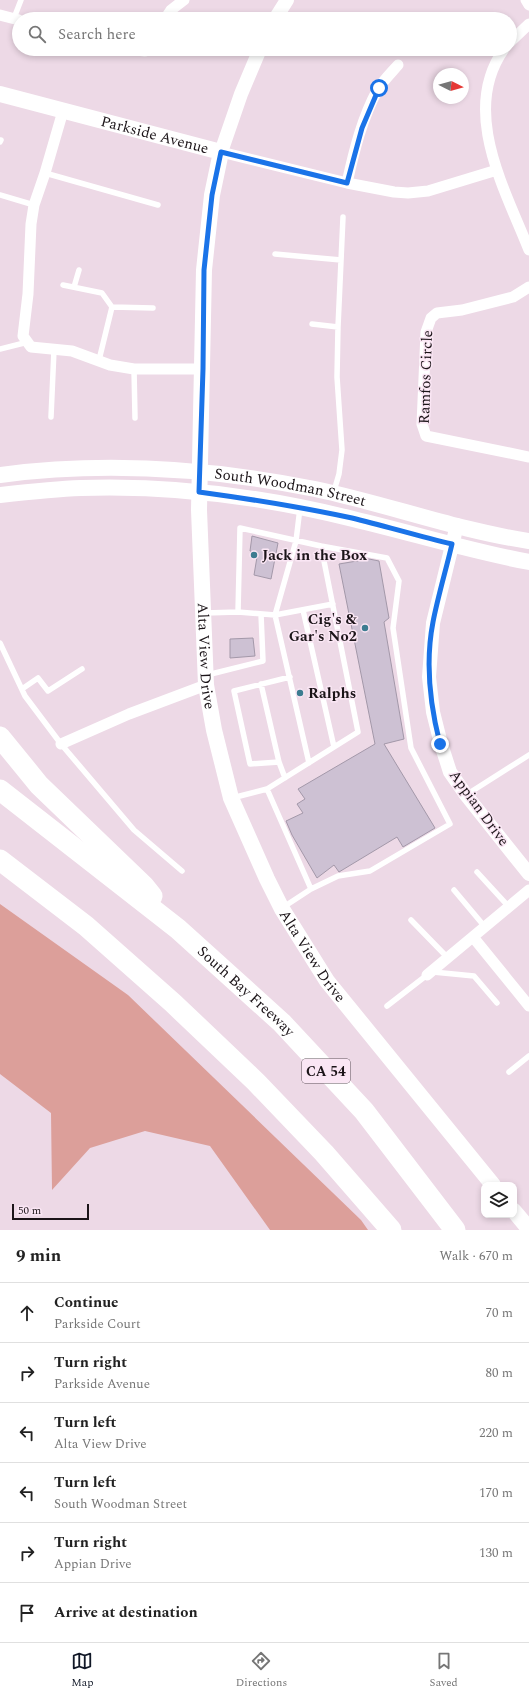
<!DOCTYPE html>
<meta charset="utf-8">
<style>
:root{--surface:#fff;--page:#f2f2f2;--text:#222;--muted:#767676;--line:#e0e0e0;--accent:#111827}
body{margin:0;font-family:Spectral,serif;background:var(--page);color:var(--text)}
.controls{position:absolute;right:12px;bottom:12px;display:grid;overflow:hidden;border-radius:8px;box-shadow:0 2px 6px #0003}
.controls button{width:36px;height:36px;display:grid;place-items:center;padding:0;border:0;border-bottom:1px solid var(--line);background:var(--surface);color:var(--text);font:20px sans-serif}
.compass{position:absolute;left:433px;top:68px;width:36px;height:36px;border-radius:50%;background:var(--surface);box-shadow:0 2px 6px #0003;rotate:96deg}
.scale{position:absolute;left:12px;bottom:10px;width:77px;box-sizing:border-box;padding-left:4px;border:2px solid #1b1418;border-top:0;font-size:11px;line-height:14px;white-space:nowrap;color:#1b1418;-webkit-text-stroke:3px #fae6f4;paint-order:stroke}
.stop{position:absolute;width:12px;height:12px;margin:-9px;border:3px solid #1a73e8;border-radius:50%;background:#fff}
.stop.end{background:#1a73e8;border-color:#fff;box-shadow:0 1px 4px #0008}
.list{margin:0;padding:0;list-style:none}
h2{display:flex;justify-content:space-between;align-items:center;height:52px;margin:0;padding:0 16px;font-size:17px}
h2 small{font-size:13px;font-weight:400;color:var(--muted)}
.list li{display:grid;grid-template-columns:26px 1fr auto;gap:12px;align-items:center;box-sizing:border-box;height:60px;padding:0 16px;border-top:1px solid var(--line)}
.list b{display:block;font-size:15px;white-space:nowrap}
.list p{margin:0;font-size:13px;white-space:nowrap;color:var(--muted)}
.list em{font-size:13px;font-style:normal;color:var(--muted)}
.icon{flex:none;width:22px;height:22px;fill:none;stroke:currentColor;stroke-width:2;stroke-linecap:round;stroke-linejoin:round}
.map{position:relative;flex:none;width:529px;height:1230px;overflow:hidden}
.search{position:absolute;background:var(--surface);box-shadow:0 2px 6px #0003;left:12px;right:12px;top:12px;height:44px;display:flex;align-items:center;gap:10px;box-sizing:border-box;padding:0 14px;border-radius:22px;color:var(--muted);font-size:15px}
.sheet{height:412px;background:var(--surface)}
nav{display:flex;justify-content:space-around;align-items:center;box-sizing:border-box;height:56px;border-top:1px solid var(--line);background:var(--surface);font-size:11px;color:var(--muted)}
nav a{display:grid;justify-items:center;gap:2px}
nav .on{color:var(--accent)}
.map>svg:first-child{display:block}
.green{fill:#dc9f9a}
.building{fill:#cdc1d3;stroke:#a398a9}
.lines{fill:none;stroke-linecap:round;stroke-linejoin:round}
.service{stroke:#fff;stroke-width:5.5}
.minor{stroke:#fff;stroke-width:11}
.tertiary{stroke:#fff;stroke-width:14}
.secondary{stroke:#fff;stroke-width:16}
.motorway{stroke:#fff;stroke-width:21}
.route{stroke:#1a73e8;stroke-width:5}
.poi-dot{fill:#3c7c90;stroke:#fae6f4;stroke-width:1.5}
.labels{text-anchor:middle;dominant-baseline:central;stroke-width:3;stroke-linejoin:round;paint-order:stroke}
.shield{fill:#fae6f4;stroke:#5e535a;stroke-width:1}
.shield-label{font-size:14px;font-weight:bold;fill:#1b1418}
.street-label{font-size:15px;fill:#1b1418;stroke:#fae6f4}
.poi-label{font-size:15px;font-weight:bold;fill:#1b1418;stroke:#fae6f4;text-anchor:start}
</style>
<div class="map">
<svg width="529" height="1230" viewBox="0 0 529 1230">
<rect width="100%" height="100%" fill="#edd9e6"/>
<path class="green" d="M0,904L128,995L361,1220L368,1230H270L210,1146L145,1131L90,1148L52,1190L51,1113L0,1074Z"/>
<path class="building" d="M252,536L278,543L271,579L254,575L257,557H255V553L250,551Z
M369,559L379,561L389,618L384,622L404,739L384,744L435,828L403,847L397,837L339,872L334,865L317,878L292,835L286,821L303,813L297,804L305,799L298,789L375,744L339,564Z
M253,638L255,656L230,658V639Z"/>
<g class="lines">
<path class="service" d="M14,18L21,0
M0,142L1,140
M45,173L158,205
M0,195L34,205
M275,254L341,260
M63,285L102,293L112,307
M74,287L79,270
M312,324L338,327
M0,349L28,342
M99,360L112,307L153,308
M134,369L135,418
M51,417L54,350
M334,491L339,474L342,450L337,377L338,327L343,217
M303,610L334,747
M238,612L275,615L296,541L300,508
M205,613L238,612L240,528L321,546L358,732L267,789
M0,643L25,696L61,744L134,830L182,871
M207,675L263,661L261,614
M261,684L279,762
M22,689L38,678L48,691L82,669
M309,763L275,615L333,604
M285,778L279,762L250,764L234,691L290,677
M466,795L529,755
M232,798L267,789L311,889L282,908
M477,872L509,907
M311,889L338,876L370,871L450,824L411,748L393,628L399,581L387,558L321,546
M454,890L485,927
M411,920L448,958
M433,972L474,976L497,1003
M387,1006L427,975
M509,1072L529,1056"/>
<path class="minor" d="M526,0L529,5
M0,15L19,20
M165,19L171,10L184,0
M510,42L529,24
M128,49L145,51L147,49
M504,49C460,111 505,189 529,250
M63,111L45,173L34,205L31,224L28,294L23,336L31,347L72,351L110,365L134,369H203
M221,152L347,183L394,192L408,193L428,191L497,170
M347,183C354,151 362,118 378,89C383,81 391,73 398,65
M529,287L513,297L462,310L437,313L431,318L426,332L422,424L426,436L529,457
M61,744L129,714L206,685
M473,937L529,1006
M427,975L529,890"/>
<path class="tertiary" d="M275,19L287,0
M221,152L241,94L260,49
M457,525L433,623L429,677L433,712L441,744L450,772L466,795L529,874"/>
<g class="secondary">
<path id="s1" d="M0,94L221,152L212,195L204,270L199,510L206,685L214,730L231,798L267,879L282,909L327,981L493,1185"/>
<path id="s2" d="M0,475C106,461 210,468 315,489C387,504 456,530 529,541"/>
<path d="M0,495C27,492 54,489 81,488C172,485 265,497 353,519C412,533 470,551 529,562"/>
<path d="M514,1211L529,1229"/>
</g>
<g class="motorway">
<path d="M0,737L39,785L144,886L152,896"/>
<path id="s3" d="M0,790L178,929L282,1023L364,1111L455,1230"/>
<path d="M0,860L86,926L173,1003L256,1082L324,1153L391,1230"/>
</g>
</g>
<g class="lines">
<path class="route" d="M379,88L362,128L347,183L221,152L212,195L204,270L203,369L199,492C250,499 301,507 352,518C385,526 418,536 452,544C446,570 438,596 433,622C425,663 430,705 440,744"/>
</g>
<g class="poi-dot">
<circle cx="254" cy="555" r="4"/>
<circle cx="365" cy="628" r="4"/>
<circle cx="300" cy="693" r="4"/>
</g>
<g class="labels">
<rect class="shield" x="302" y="1059" width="48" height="24" rx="3"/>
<g class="shield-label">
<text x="326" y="1071">CA 54</text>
</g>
<g class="street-label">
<text stroke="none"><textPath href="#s1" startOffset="160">Parkside Avenue</textPath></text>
<text transform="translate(426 377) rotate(-88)">Ramfos Circle</text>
<text stroke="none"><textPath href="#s2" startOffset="292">South Woodman Street</textPath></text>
<text stroke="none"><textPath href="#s1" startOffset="734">Alta View Drive</textPath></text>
<text transform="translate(479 808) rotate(54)">Appian Drive</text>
<text stroke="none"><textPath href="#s1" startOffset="1057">Alta View Drive</textPath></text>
<text stroke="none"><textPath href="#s3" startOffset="318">South Bay Freeway</textPath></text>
</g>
<g class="poi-label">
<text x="262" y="555">Jack in the Box</text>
<text x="357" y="619" text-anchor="end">Cig's &amp;<tspan x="357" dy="17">Gar's No2</tspan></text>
<text x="308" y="693">Ralphs</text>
</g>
</g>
</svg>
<div class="controls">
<button><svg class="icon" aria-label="layers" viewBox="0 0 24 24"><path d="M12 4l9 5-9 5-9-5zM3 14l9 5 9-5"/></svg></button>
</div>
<svg class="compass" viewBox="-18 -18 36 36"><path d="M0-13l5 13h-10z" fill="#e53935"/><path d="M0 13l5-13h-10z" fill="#767676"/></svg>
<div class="scale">50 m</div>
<div class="stop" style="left:379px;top:88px"></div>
<div class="stop end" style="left:440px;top:744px"></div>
<div class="search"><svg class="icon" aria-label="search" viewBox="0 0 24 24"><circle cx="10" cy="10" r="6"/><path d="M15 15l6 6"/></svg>Search here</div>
</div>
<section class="sheet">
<h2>9 min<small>Walk · 670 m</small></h2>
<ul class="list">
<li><svg class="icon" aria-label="ahead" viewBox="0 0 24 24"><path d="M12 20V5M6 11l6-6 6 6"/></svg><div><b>Continue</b><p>Parkside Court</p></div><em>70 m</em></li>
<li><svg class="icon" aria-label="right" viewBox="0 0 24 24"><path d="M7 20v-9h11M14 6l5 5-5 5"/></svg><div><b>Turn right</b><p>Parkside Avenue</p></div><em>80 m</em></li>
<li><svg class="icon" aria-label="left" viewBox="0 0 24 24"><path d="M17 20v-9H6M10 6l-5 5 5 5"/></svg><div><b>Turn left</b><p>Alta View Drive</p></div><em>220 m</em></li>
<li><svg class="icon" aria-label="left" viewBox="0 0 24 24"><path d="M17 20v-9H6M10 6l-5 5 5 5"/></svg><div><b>Turn left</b><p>South Woodman Street</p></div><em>170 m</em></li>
<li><svg class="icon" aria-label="right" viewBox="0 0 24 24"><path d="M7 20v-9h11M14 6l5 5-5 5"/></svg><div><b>Turn right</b><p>Appian Drive</p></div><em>130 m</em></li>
<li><svg class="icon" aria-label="arrive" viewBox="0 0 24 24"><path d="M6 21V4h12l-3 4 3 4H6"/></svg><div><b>Arrive at destination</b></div></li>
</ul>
</section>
<nav>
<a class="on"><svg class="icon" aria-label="map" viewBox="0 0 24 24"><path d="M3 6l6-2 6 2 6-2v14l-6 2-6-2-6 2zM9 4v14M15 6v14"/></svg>Map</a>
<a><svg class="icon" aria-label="directions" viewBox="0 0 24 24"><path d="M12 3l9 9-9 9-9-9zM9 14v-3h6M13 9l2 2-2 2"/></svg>Directions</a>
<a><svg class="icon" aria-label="saved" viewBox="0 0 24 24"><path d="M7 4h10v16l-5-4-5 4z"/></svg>Saved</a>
</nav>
